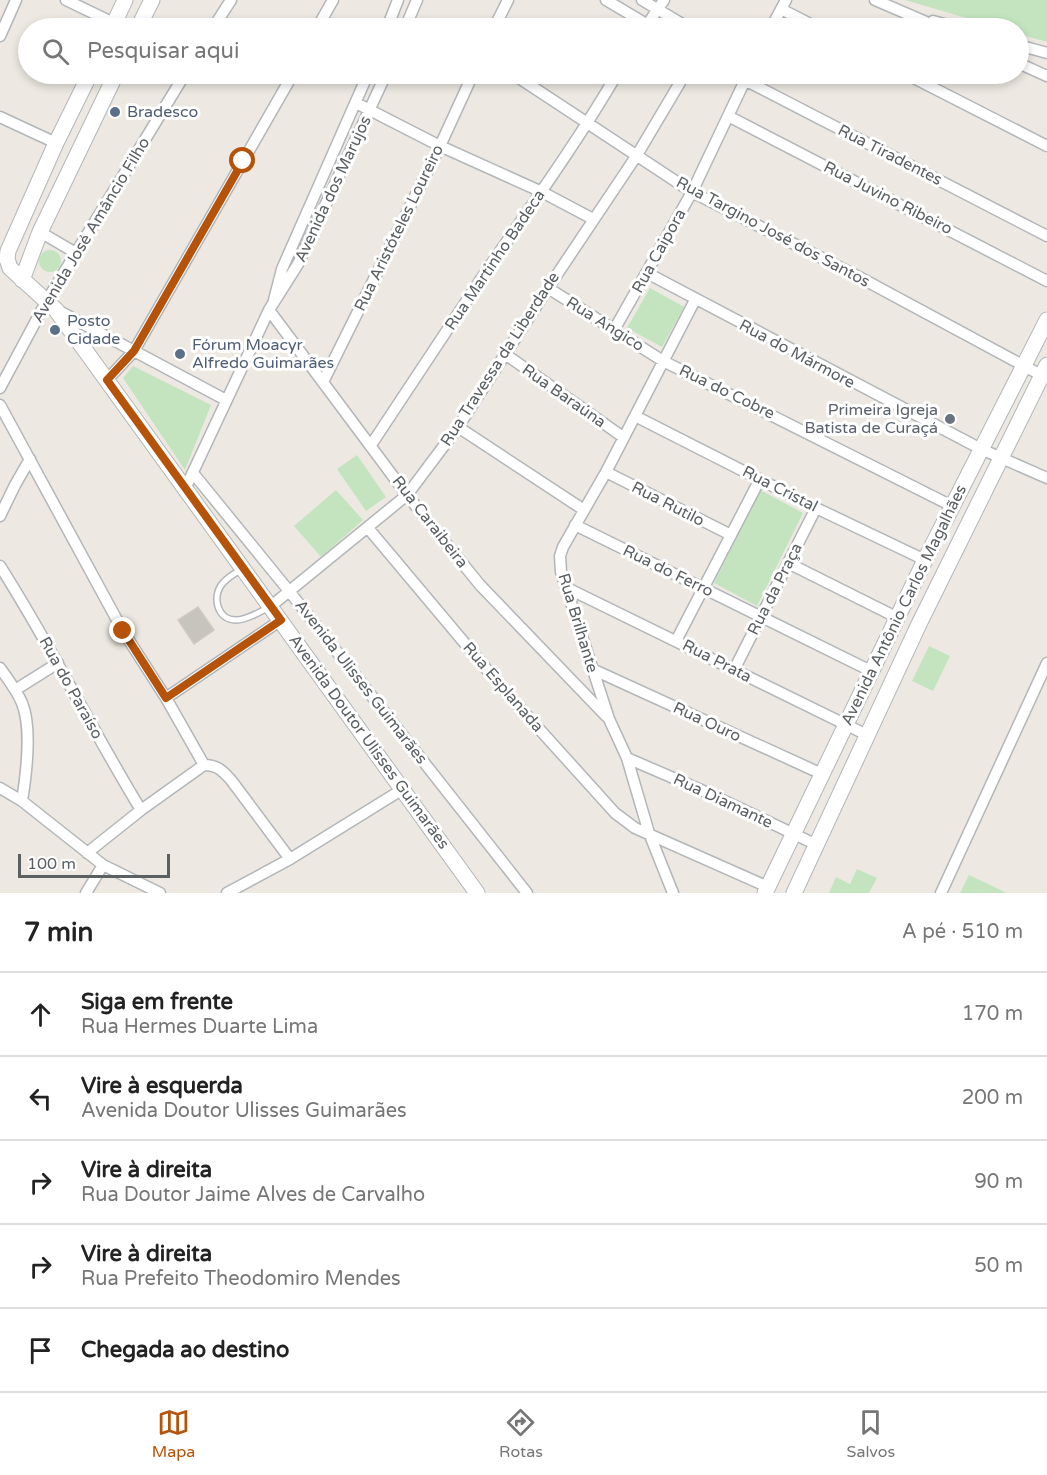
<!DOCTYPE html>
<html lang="pt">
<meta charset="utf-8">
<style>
:root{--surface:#fff;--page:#f6f6f6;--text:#222;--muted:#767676;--line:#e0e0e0;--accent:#b45309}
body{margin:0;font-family:"Varela Round",sans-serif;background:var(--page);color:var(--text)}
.scale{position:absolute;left:18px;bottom:15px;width:152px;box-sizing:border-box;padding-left:6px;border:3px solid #5a5f62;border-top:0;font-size:16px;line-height:21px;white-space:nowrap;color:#5a5f62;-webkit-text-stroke:4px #fff;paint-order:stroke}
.stop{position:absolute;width:18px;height:18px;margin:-14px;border:4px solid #b45309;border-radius:50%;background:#fff}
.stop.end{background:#b45309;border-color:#fff;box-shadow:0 2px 6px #0008}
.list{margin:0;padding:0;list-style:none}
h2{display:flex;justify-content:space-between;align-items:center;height:78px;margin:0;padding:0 24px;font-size:26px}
h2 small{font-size:20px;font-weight:400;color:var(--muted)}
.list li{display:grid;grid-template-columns:39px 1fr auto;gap:18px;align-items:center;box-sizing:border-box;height:84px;padding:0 24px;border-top:2px solid var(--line)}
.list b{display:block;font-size:22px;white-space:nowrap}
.list p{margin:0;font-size:20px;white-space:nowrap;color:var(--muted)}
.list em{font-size:20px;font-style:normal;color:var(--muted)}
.icon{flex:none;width:33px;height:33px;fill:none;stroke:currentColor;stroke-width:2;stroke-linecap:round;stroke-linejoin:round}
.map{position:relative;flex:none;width:1047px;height:893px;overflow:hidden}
.search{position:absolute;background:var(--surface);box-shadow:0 3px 9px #0003;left:18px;right:18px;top:18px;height:66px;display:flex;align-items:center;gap:15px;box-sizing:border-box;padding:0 21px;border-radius:33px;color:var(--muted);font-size:22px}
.sheet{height:498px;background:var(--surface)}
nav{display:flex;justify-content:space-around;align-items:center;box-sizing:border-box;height:84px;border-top:2px solid var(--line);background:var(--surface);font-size:16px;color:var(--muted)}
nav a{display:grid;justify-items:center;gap:3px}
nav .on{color:var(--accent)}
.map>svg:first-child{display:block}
.green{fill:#c3e4bf}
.building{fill:#c7c4be;stroke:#d1cac1;stroke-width:1.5}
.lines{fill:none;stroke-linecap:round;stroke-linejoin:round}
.lane-casing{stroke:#b3b6b9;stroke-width:8}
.street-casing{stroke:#b3b6b9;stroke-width:13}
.secondary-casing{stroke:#b1b6b9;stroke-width:17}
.lane{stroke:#fff;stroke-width:5}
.street{stroke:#fff;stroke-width:10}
.secondary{stroke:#fff;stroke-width:15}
.route{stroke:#b45309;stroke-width:8}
.service-dot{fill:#5c6f8a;stroke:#fff;stroke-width:2}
.worship-dot{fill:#6b7280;stroke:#fff;stroke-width:2}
.labels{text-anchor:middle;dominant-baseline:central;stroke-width:6;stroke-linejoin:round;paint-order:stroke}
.service-label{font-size:16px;fill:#4e5e75;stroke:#fff;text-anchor:start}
.street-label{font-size:16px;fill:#5a5f62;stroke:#fff}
.worship-label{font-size:16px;fill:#5b616d;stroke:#fff;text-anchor:end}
</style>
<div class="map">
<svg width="1047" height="893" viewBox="0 0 1047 893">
<rect width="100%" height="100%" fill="#ede9e2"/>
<path class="green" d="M905,0H1047V42L1019,34L1018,28H1000Z
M39 261a11 11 0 1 1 22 0a11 11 0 1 1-22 0Z
M650,288L684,307L662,347L627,328Z
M133,366L211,405L185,470L123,378Z
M357,455L386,497L366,511L337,469Z
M336,490L363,520L321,557L294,526Z
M760,490L803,513L757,606L714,583Z
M929,646L950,656L933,691L912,681Z
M857,869L877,878L869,893H829L836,877L850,884Z
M969,875L1007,893H960Z"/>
<path class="building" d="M198,607L214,630L194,644L178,620Z"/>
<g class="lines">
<defs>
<path id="lane" d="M242,569C235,573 227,578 222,584C212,597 217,620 236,620C247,620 259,612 268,608"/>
<path id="street" d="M66,0L124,28
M606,0L653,28
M642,0L689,28
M875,0L940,28
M781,9L818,28
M933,21L959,28
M213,28L231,0
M317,28L333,0
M387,28L398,0
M405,28L417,0
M494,28L508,0
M645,28L664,0
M771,28L786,0
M0,36L16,0
M1018,45L1047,53
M1018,63L1047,76
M513,74L692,192L859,277L1041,375
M733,74L1047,236
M906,74L1047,146
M356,103L440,146L542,192L593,219
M728,116L1047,281
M0,117L56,143
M40,232L76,253
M647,273L981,449L1047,478
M548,288L663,361L952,506
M274,300L282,269L368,74
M269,310L407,495L480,585L606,716
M59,311L226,400
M614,330L692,192L748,74
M505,354L623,437
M107,380L134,351L293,74
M323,382L440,146L473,74
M0,388L46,302L185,74
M0,405L123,631L166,698L204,765C217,765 222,770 231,780L290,859
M635,416L816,508L925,560
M458,427L584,510
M371,445C407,391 443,336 479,282C526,213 575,146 617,74
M606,472L731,535
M193,473L289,591L527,893
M185,489L269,310L298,264L386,74
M0,516L15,485L30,459
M575,525L871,671
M368,528L504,690L615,813L635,828L768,887
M788,563L898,618
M0,566C51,646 92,730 141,810
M567,588L867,735
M271,606L407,495L458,427L548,288L637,155L685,74
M676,641L760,479
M0,668C8,679 17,691 22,703C32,727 26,776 22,801
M592,669L822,774
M734,670L816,508
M15,690L58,663
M166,698L281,620
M627,758L708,793L817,845
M0,788L22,801L103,865L160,893
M87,853L141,810L204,765
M86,893L103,865
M227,893L290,859L403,789
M673,893L649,833L627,758L609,719L561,572L560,556L563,547L606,472L695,300
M941,893L1047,663"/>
<path id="secondary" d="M112,28L125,0
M138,28L152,0
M90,74L56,143L8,251L7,259L10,268L56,310L477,893
M22,280L40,232L116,74
M765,893L925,560L1047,320
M794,893L919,624L1047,365"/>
</defs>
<use href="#lane" class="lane-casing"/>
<use href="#street" class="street-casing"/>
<use href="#secondary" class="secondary-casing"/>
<use href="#lane" class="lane"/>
<use href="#street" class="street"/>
<use href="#secondary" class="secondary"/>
</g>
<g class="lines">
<path class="route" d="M123,631L166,698L281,620L107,380L134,351L243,161"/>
</g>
<g class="service-dot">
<circle cx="115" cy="112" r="6"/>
<circle cx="55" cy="330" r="6"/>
<circle cx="180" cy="354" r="6"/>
</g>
<circle class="worship-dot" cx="950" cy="419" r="6"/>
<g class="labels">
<g class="service-label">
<text x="127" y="112">Bradesco</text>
<text x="67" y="321">Posto<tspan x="67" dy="18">Cidade</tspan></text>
<text x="192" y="345">Fórum Moacyr<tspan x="192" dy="18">Alfredo Guimarães</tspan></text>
</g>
<g class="street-label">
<text transform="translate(890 155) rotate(27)">Rua Tiradentes</text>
<text transform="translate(333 189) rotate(-65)">Avenida dos Marujos</text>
<text transform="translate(888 198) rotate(27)">Rua Juvino Ribeiro</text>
<text transform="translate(399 228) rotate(-64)">Rua Aristóteles Loureiro</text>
<text transform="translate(91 230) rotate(-59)">Avenida José Amâncio Filho</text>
<text transform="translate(773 232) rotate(28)">Rua Targino José dos Santos</text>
<text transform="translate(659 251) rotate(-61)">Rua Caipora</text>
<text transform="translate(495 260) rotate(-56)">Rua Martinho Badeca</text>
<text transform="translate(605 324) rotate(32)">Rua Angico</text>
<text transform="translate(797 354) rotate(28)">Rua do Mármore</text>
<text transform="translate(500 359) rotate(-57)">Rua Travessa da Liberdade</text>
<text transform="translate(727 392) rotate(26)">Rua do Cobre</text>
<text transform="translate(564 396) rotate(35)">Rua Baraúna</text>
<text transform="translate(780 489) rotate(27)">Rua Cristal</text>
<text transform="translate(668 504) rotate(27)">Rua Rutilo</text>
<text transform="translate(430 522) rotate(52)">Rua Caraibeira</text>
<text transform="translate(668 571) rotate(26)">Rua do Ferro</text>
<text transform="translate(775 589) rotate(-63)">Rua da Praça</text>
<text transform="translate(904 605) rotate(-64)">Avenida Antônio Carlos Magalhães</text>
<text transform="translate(578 623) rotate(73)">Rua Brilhante</text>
<text transform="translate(717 661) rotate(27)">Rua Prata</text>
<text transform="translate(361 682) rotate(52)">Avenida Ulisses Guimarães</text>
<text transform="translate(503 687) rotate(49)">Rua Esplanada</text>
<text transform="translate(71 688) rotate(61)">Rua do Paraíso</text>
<text transform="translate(707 722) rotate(25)">Rua Ouro</text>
<text transform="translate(369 742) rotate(54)">Avenida Doutor Ulisses Guimarães</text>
<text transform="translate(723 801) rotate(25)">Rua Diamante</text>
</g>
<g class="worship-label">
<text x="938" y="410">Primeira Igreja<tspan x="938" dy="18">Batista de Curaçá</tspan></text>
</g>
</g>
</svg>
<div class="scale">100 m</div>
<div class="stop" style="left:243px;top:161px"></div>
<div class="stop end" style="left:123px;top:631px"></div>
<div class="search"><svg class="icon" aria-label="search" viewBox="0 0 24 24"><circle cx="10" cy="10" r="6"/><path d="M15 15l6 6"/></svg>Pesquisar aqui</div>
</div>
<section class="sheet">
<h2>7 min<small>A pé · 510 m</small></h2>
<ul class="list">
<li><svg class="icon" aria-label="ahead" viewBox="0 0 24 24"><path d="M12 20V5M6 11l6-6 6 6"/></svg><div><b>Siga em frente</b><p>Rua Hermes Duarte Lima</p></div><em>170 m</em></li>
<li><svg class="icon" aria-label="left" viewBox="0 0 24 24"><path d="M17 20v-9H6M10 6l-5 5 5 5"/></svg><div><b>Vire à esquerda</b><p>Avenida Doutor Ulisses Guimarães</p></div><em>200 m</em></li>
<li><svg class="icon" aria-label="right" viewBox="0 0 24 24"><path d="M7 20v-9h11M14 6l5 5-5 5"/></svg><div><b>Vire à direita</b><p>Rua Doutor Jaime Alves de Carvalho</p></div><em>90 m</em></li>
<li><svg class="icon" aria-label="right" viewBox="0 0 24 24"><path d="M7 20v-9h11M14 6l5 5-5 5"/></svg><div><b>Vire à direita</b><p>Rua Prefeito Theodomiro Mendes</p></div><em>50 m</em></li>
<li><svg class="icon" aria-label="arrive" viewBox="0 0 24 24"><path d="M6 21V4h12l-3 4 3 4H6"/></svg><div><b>Chegada ao destino</b></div></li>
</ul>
</section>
<nav>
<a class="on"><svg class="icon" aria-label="map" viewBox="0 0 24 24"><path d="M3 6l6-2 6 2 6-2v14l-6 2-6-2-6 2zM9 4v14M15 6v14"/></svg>Mapa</a>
<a><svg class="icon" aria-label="directions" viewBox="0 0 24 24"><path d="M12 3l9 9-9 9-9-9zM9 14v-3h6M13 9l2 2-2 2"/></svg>Rotas</a>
<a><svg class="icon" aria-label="saved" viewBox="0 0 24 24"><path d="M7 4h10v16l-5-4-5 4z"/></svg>Salvos</a>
</nav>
